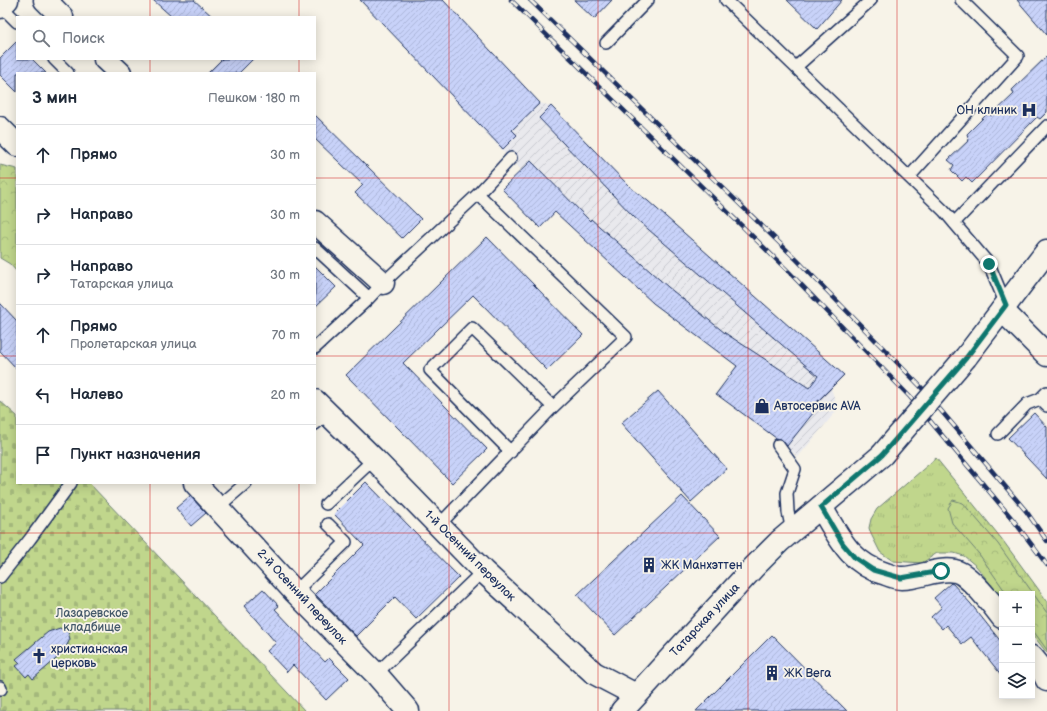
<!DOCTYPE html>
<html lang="ru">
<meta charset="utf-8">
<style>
:root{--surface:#fff;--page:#f6f6f7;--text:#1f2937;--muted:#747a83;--line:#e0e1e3}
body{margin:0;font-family:"Balsamiq Sans",sans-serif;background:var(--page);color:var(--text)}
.controls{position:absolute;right:12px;bottom:12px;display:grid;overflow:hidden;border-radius:0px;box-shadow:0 2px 10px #0003}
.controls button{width:36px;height:36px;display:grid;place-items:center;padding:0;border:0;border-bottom:1px solid var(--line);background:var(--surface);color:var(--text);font:20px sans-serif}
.stop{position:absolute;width:12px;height:12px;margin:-9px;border:3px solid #0f766e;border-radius:50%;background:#fff}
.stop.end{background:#0f766e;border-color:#fff;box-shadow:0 1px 4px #0008}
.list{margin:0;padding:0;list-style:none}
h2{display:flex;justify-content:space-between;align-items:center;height:52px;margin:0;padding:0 16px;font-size:17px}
h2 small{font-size:13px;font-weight:400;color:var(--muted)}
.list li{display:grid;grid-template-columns:26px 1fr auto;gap:12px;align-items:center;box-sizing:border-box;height:60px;padding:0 16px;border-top:1px solid var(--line)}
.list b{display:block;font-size:15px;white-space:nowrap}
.list p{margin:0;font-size:13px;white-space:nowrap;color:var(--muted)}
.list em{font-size:13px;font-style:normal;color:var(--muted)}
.icon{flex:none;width:22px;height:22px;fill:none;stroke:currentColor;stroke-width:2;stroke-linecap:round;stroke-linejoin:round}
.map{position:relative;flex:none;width:1047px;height:711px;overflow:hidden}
.search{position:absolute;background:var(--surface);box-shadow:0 2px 10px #0003;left:16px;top:16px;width:300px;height:44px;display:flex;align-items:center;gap:10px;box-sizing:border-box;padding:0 14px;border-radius:0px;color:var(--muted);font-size:15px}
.panel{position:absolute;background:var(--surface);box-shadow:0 2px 10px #0003;left:16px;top:72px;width:300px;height:412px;border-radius:0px}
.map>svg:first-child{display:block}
.industrial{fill:url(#industrial-furrows)}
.grass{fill:url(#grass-tufts);stroke:#6e8275}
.forest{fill:url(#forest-crowns);stroke:#6e8275}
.cemetery{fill:url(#cemetery-stones);stroke:#6e8275}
.building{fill:url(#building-hatch);stroke:#1b2f5e}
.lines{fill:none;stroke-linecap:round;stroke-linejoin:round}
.lane-casing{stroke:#1b2f5e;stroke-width:14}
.street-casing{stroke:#1b2f5e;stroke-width:25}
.secondary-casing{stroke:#1b2f5e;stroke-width:25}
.lane{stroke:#f7f3e8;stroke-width:11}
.street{stroke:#f7f3e8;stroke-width:22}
.secondary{stroke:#f7f3e8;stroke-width:22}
.rail-casing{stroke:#1b2f5e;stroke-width:4.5}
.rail{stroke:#f7f3e8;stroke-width:3;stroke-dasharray:9;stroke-linecap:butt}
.secondary-bridge-casing{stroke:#1b2f5e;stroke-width:25;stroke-linecap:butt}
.secondary-bridge{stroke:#f7f3e8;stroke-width:22}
.route{stroke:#0f766e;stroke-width:5}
.grid{fill:none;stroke:#d62828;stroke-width:1;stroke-opacity:0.55}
.labels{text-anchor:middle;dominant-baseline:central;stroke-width:3.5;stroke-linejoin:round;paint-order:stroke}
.poi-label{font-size:12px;fill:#1b2f5e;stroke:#f7f3e8;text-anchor:start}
.street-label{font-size:12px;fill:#1b2f5e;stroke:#f7f3e8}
.park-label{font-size:12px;fill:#44596a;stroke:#f7f3e8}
</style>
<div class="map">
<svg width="1047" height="711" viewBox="0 0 1047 711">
<defs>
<pattern id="industrial-furrows" width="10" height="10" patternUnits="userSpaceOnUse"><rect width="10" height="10" fill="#e9e9ed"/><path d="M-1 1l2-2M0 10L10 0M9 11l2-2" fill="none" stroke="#c7c8ce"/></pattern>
<pattern id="grass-tufts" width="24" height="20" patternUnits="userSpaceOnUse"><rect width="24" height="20" fill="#c0d68c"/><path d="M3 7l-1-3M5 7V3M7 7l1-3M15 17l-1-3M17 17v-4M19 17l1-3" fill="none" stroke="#a4b87b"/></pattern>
<pattern id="forest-crowns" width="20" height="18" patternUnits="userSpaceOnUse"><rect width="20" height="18" fill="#c0d68c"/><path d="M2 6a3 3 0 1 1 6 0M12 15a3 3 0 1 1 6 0" fill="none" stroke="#a4b87b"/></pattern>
<pattern id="cemetery-stones" width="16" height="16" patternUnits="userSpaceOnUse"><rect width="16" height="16" fill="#c0d68c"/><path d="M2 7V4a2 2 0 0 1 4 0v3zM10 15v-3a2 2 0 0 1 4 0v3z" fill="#a4b87b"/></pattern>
<pattern id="building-hatch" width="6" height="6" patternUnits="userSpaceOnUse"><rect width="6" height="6" fill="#c8d2f9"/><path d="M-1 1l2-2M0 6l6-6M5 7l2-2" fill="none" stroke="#abb5d8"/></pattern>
</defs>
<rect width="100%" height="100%" fill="#f7f3e8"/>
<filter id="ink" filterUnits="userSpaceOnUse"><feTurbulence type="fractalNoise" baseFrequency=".025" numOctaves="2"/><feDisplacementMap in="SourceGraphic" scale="8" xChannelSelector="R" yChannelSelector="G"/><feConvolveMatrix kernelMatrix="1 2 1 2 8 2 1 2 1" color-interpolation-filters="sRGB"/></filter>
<g filter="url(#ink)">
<path class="industrial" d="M360,0H443L540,103L551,106L630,187L844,375L831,388L838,409L798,457L787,447L716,394L737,366L653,303L555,212L540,228L502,189L521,170Z"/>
<path class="grass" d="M936,458L1001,538L1047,601V653L1032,634V594H1002V598L976,566L964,556L954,553H937L922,563L893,561L880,552L871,534L869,528L871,519L877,509Z"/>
<path class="forest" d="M0,165L17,169V272L10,264L0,258Z
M953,500L963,503L998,544L1047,613V650L1032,629V594H1007L979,554L952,523L948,508Z"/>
<path class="cemetery" d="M0,401L17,416V483H89L305,711H0Z"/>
<path class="building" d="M153,0H194L213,17H172Z
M360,0H443L540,103L512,130L517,135L503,149Z
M574,0H612L594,19Z
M787,0H842L817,29Z
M1017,0H1047V35Z
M17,41V59H32L46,73H17V92L0,75V58Z
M1047,56V112L1040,119L1037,117L972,183L966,177L962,181L951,170L954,165L948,160L969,140L967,134L988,113L991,116L1014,94L1012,90Z
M222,59H253L239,73H208Z
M551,106L630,187L648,201L844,375L814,405L817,408L787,446L781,439L776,438L716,394L737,366L653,303L555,212L540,228L502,189L531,161L590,221L591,219L668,287L725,333L809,388L818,376L634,217L539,118Z
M315,115L421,219L402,238L355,193L363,185L315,139Z
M487,237L583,335L547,370L473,295L403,363L487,449L452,483L346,375Z
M315,266L336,287L315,307Z
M0,303L17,321V369L0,351Z
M658,391L727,469L691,502L621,423Z
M1034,413L1047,427V479L1008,438Z
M366,482L459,577L416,619L395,597L356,636L315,594L364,545L334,514Z
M190,496L206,513L191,526L176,508Z
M682,496L720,536L615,635L577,595Z
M951,583L953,584L971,604L1002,643V676L971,637L962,644L946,625L942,629L931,617L942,607L934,598Z
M263,589L279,606L275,609L325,662L329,658L349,678L326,700L293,665L287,672L267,651L276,643L244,606Z
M60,628L68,632L70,639L63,653L33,679L29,674L26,677L16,666L20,663L16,659L48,632Z
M772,635L847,711H696Z"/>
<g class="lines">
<defs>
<path id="lane" d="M726,0L944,211L989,264L1006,305
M1,6L17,22
M606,43L648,0
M54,59L68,73
M796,67L871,0
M909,177L1018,56L961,0
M478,194L511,158
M954,223L1047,126
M315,248L369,298
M315,348L369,298L383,283L478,194L626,337L553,407L439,525
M1047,392L1040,399L1047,406
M315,424L327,414
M998,434L1027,404L1040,399
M778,445L795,469L787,493L788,512L792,531
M511,452L430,370L472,328L553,407
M326,504L374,459
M218,507L246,483
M0,577L30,539L71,483
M295,592L346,542L328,524
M376,674L483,571
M0,687L1,689"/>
<path id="street" d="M45,0L62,17
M0,7L7,0
M105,59L120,73
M0,128L17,145
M315,222L383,283
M1002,310L1047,355
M315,401L374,459L483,571L594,673L636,695
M195,483L295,592L376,674L408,711
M821,507C839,537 850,564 886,574C891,576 896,578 901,578C917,579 938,567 955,571C968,573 994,606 1002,617
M1032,657L1041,668L1047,680"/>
<path id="secondary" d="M966,357L1047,251
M622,711L753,568L780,541L882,455"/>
</defs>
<use href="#lane" class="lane-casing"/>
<use href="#street" class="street-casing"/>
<use href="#secondary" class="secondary-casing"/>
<use href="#lane" class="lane"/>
<use href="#street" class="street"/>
<use href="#secondary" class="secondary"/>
<defs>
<path id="rail" d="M511,0L789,272L910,397L1014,521L1047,565
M530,0L797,260L921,387L1026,511L1047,541"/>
</defs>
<use href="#rail" class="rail-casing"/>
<use href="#rail" class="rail"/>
<defs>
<path id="secondary-bridge" d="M882,455L966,357"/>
</defs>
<use href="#secondary-bridge" class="secondary-bridge-casing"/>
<use href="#secondary-bridge" class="secondary-bridge"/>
</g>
</g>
<g class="lines" filter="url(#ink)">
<path class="route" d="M941,571L901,578L873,570L855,558L843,544L821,507L882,455L966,358L1006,305L989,264"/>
</g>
<path class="grid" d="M150,0V17M299,0V17M449,0V711M598,0V711M748,0V711M897,0V711M150,59V73M299,59V73M0,178H17M315,178H1047M0,356H17M315,356H1047M150,483V711M299,483V711M0,533H1047"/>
<defs>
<symbol id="hospital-bare" viewBox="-9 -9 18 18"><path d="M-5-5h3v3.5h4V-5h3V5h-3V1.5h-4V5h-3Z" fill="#1b2f5e" stroke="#f7f3e8" stroke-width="2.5" paint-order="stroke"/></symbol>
<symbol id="shop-bare" viewBox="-9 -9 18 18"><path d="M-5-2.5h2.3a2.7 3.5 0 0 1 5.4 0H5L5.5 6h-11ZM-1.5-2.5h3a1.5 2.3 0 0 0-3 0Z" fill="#1b2f5e" stroke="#f7f3e8" stroke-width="2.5" paint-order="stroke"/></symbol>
<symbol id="building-bare" viewBox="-9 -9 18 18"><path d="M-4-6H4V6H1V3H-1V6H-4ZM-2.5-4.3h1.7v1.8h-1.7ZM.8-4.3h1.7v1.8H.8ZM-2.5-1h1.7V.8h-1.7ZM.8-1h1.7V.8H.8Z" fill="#1b2f5e" stroke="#f7f3e8" stroke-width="2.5" paint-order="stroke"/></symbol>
<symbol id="church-bare" viewBox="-9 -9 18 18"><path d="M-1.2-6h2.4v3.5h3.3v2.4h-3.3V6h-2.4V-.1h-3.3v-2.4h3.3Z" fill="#1b2f5e" stroke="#f7f3e8" stroke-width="2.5" paint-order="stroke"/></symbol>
</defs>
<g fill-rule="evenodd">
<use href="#hospital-bare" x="1018" y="99" width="22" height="22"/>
<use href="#shop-bare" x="751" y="395" width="22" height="22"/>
<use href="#building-bare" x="638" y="554" width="22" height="22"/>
<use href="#church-bare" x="28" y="645" width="22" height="22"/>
<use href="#building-bare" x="761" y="662" width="22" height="22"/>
</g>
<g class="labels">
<g class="poi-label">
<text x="1017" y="110" text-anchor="end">ОН клиник</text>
<text x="774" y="406">Автосервис AVA</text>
<text x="661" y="565">ЖК Манхэттен</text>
<text x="51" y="649">христианская<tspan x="51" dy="14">церковь</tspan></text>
<text x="784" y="673">ЖК Вега</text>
</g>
<g class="street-label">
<text transform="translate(470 556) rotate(45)">1-й Осенний переулок</text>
<text transform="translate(302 597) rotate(47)">2-й Осенний переулок</text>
<text transform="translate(705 620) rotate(-47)">Татарская улица</text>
</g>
<g class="park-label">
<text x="92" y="613">Лазаревское<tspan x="92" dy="14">кладбище</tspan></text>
</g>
</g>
</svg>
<div class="controls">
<button>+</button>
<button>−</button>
<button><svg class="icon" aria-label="layers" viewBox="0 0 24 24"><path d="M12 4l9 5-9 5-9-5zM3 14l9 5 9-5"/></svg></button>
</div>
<div class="stop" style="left:941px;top:571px"></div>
<div class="stop end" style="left:989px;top:264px"></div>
<div class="search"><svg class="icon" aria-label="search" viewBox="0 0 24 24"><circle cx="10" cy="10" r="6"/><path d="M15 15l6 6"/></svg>Поиск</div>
<section class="panel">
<h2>3 мин<small>Пешком · 180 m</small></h2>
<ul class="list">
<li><svg class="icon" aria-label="ahead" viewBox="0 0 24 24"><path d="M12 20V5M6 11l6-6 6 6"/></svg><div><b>Прямо</b></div><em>30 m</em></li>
<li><svg class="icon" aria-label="right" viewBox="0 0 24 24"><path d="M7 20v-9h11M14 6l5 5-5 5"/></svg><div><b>Направо</b></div><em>30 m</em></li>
<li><svg class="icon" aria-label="right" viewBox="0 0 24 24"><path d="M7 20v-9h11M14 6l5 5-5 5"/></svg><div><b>Направо</b><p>Татарская улица</p></div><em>30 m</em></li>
<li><svg class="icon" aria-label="ahead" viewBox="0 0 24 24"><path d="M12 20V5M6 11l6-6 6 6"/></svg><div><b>Прямо</b><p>Пролетарская улица</p></div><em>70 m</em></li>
<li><svg class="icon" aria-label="left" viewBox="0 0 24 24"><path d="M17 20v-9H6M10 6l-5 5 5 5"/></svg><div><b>Налево</b></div><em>20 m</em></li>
<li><svg class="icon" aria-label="arrive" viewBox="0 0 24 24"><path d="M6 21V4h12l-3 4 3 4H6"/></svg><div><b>Пункт назначения</b></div></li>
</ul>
</section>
</div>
